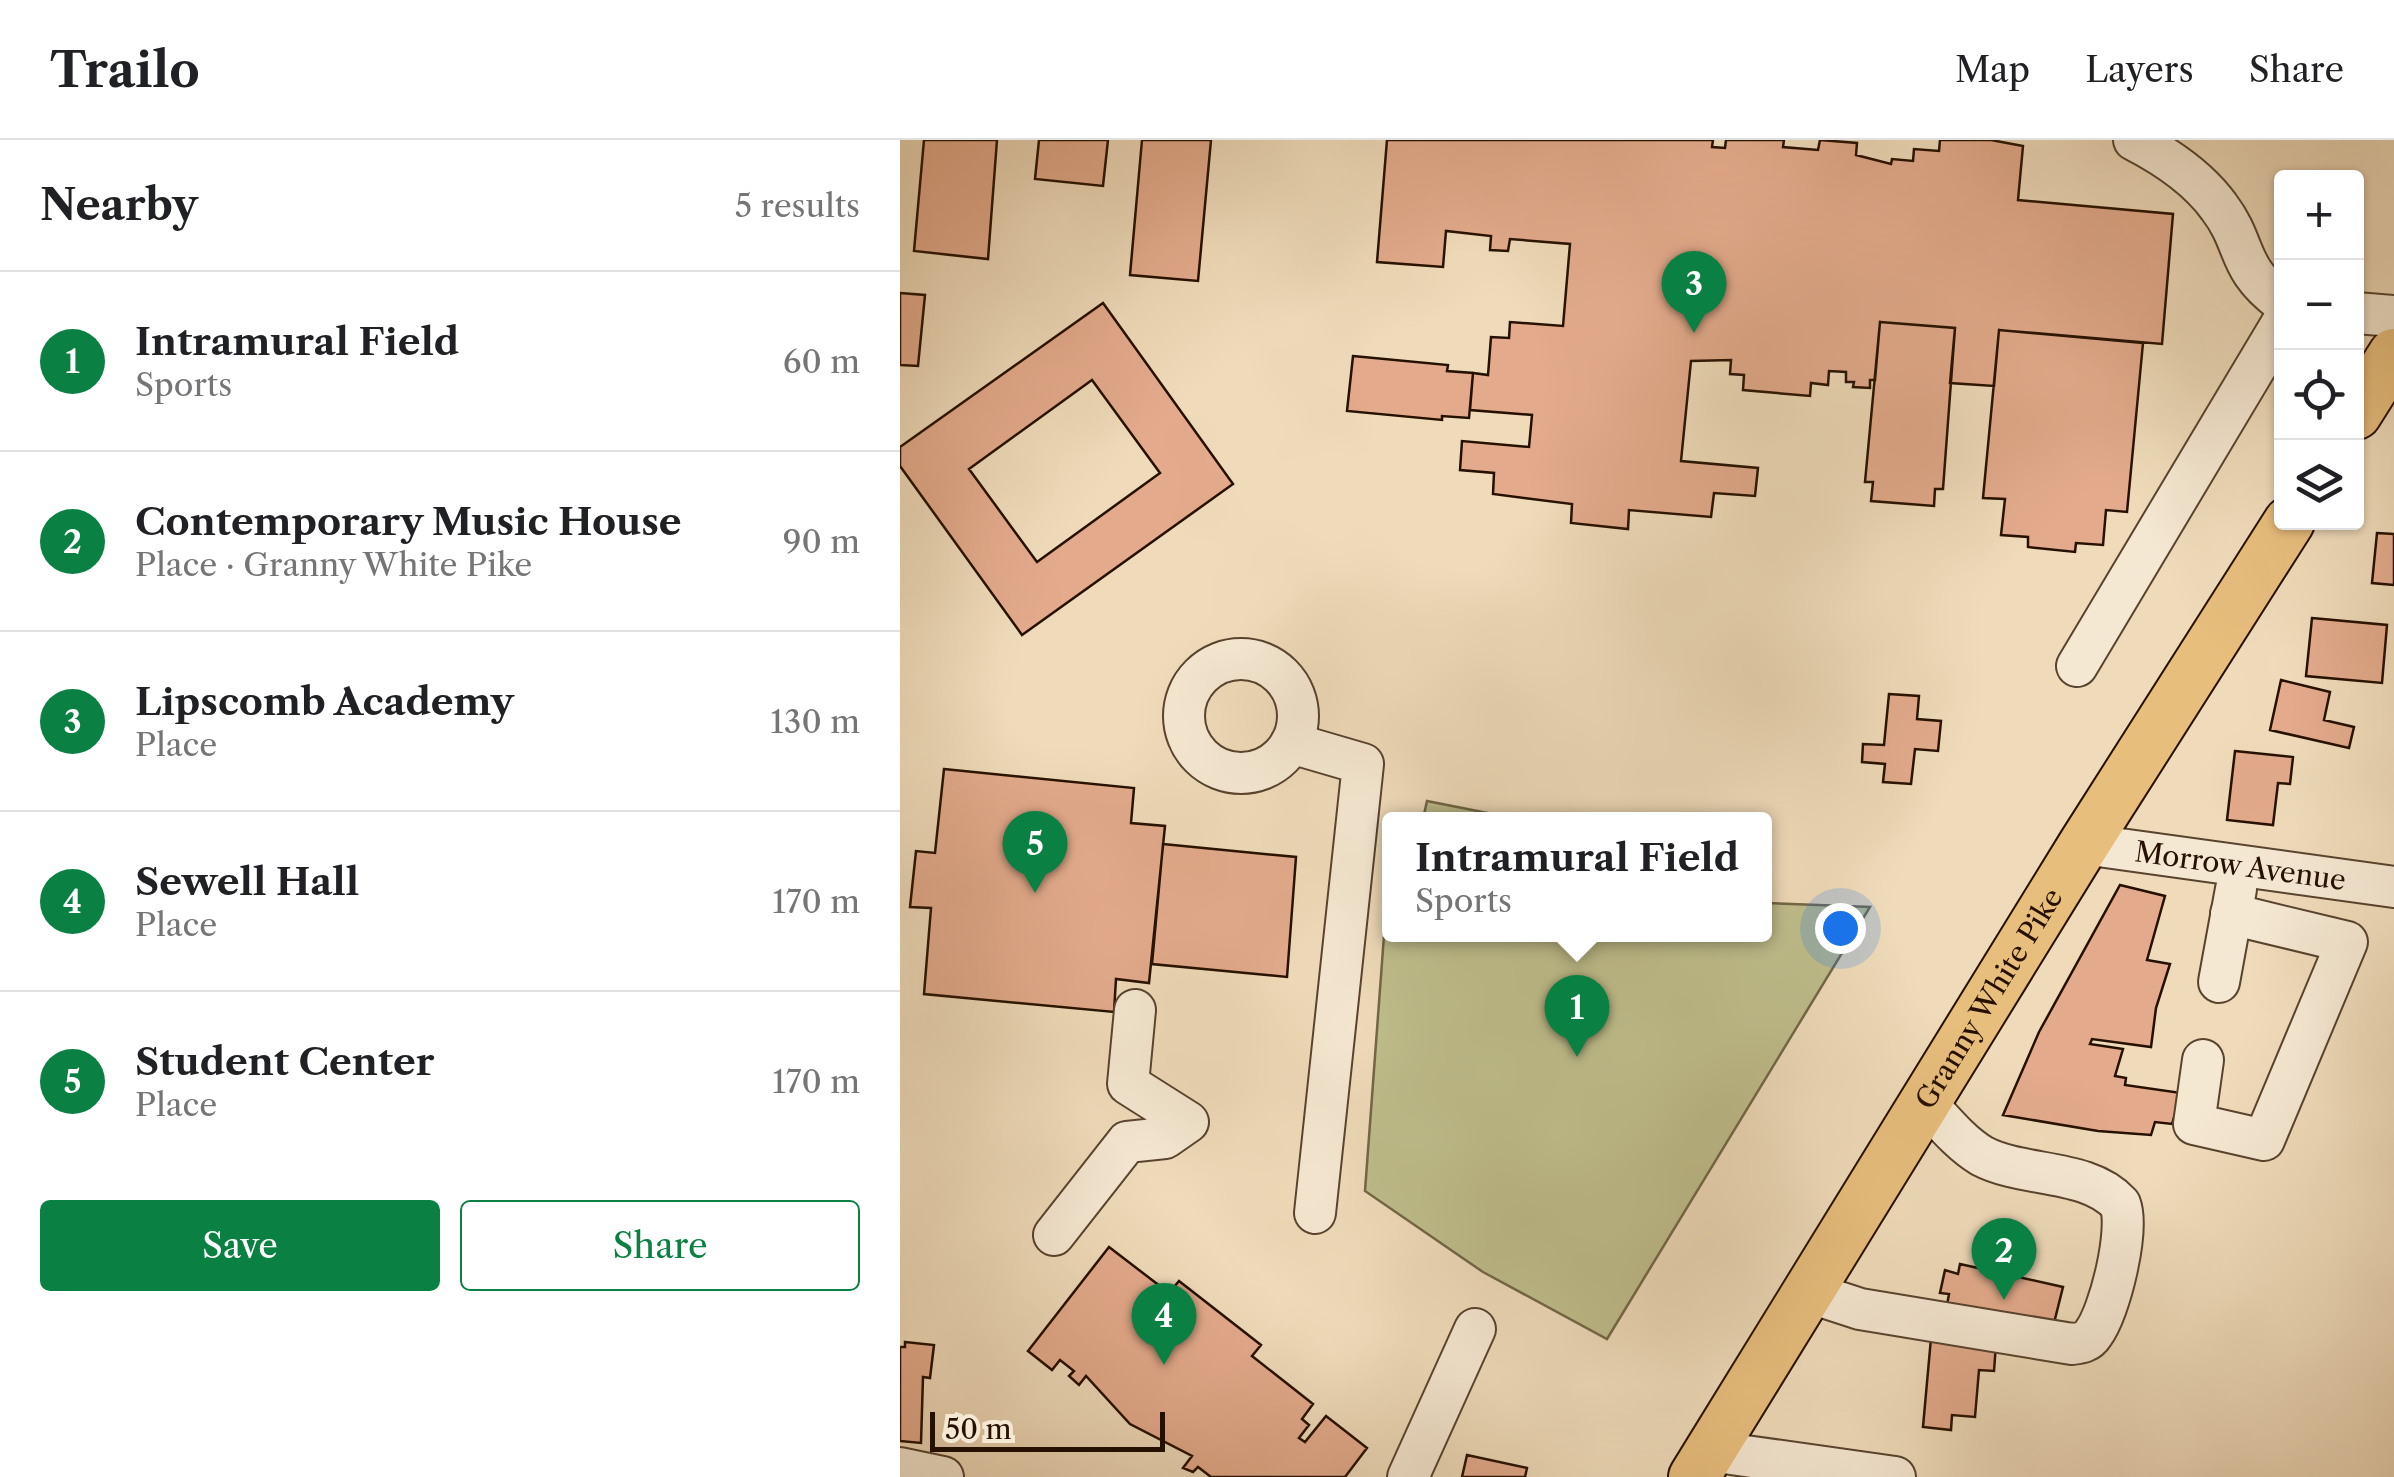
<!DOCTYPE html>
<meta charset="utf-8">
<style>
:root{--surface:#fff;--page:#f2f2f2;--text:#202124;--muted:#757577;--line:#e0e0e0;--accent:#0b8043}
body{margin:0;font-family:"Libre Caslon Text",serif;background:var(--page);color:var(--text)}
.controls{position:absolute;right:30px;top:30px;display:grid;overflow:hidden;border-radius:10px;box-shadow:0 2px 8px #0004}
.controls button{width:90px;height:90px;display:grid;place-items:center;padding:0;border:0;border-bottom:2px solid var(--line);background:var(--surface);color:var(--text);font:50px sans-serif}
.scale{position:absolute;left:30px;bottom:25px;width:235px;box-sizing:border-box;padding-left:10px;border:5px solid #261000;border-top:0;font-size:28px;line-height:35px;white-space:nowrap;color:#261000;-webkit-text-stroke:8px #f5e8d2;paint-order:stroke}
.you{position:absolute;left:940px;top:788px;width:35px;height:35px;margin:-25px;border:8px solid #fff;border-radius:50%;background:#1a73e8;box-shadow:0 0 0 15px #1a73e833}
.badge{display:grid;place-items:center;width:65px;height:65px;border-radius:50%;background:var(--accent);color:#fff;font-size:32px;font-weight:700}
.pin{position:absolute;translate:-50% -82px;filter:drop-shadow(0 2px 5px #0008)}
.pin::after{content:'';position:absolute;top:52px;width:35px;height:30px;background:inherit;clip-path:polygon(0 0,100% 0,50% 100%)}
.popup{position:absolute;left:482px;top:672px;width:390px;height:130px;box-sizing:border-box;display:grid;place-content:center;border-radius:10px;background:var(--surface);filter:drop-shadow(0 2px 8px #0005);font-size:32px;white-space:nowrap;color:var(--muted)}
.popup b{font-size:38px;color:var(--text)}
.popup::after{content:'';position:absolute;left:50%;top:100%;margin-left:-20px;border:20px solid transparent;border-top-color:var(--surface)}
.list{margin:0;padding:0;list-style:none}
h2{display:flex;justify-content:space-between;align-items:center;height:130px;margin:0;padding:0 40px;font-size:42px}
h2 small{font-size:32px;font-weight:400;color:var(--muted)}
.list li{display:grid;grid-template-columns:65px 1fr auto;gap:30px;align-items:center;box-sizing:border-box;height:180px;padding:0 40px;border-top:2px solid var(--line)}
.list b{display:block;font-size:38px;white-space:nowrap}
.list p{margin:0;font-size:32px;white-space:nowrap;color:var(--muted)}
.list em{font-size:32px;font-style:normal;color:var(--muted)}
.actions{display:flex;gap:20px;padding:30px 40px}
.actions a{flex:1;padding:22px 0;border:2px solid var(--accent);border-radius:10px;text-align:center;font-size:35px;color:var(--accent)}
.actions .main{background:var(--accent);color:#fff}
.icon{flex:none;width:55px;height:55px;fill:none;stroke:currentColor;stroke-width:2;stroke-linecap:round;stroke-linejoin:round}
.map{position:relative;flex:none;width:1494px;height:1337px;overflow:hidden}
header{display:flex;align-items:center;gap:60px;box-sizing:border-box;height:140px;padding:0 50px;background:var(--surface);border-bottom:2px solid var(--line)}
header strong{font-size:48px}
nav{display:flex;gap:55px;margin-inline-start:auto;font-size:35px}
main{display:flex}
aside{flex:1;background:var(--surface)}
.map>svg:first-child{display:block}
.green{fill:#bfbe8c;stroke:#726746;stroke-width:2.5}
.building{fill:#e3ab8c;stroke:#261000;stroke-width:2.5;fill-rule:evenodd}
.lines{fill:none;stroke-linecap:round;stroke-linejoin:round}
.minor-casing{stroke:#58432e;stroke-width:44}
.major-casing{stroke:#261000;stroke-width:54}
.minor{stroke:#f5e8d2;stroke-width:40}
.major{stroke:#e8be7d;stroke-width:50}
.labels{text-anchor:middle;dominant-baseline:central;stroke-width:9;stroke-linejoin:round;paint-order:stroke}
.street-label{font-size:28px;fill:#261000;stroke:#f5e8d2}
</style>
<header>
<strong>Trailo</strong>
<nav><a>Map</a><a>Layers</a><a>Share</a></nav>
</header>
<main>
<aside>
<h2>Nearby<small>5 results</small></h2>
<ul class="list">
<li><span class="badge">1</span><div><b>Intramural Field</b><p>Sports</p></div><em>60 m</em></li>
<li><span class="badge">2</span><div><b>Contemporary Music House</b><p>Place · Granny White Pike</p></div><em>90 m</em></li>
<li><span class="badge">3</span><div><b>Lipscomb Academy</b><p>Place</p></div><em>130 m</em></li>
<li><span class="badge">4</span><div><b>Sewell Hall</b><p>Place</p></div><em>170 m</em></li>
<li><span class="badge">5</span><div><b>Student Center</b><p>Place</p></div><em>170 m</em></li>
</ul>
<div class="actions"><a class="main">Save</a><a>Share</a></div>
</aside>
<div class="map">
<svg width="1494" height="1337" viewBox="0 0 1494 1337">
<rect width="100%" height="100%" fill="#efdbba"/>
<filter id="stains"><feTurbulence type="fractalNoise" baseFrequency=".002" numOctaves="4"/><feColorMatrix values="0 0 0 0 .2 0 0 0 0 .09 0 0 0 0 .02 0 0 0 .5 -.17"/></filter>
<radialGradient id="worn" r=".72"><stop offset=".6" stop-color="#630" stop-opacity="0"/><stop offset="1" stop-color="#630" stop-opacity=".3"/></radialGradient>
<path class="green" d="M527,661L618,679H523Z
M865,763L970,767L707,1199L583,1132L465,1051L485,782L489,778L490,794H864Z"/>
<path class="building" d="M24,0H97L88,119L14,111Z
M139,0H208L203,46L135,39Z
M242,0H311L298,141L230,135Z
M487,0H813L812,7L825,8L826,0H884L883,7L918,10L920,0L957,3L956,15L991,24L992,19L1013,21L1014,9L1039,11L1040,0H1091L1123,6L1118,60L1273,74L1262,204L1099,190L1094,246L1050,243L1055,188L980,182L975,240H970V248L953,247L954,242H946V232L929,231L928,245L911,243L910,256L843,250L844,235L830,234L831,220L791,221L781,321L858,328L855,356L814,353L811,377L729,370L728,389L671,383L672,364L593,354L594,333L560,330L562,301L629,307L632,275L570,270L573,233L588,235L591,197L609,198L610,182L663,186L670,104L610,99L608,111L590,110L591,96L546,91L543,127L477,122Z
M0,153L25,155L18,226L0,225Z
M203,163L333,344L122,495L0,326V307ZM192,240L260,333L137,422L69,329Z
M980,182L1055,188L1043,349H1035L1034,366L971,361L973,342H965Z
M1099,190L1243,203L1227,372L1206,370L1203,405L1176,403L1175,412L1128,407V397L1101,395L1105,359L1083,358Z
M453,216L548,225L547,231L573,233L569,278L542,276V280L447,271Z
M1477,393L1494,394V445L1472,443Z
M1412,478L1487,485L1482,543L1406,536Z
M1381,540L1430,552L1424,580L1454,587L1449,608L1370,590Z
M989,554L1019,556L1017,579L1041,581L1038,611L1015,609L1011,644L983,642L985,624L962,622L963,604L984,605Z
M1335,611L1393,617L1390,644L1378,643L1373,685L1327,680Z
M44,629L234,648L231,683L265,686L249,843L216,839L214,872L24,854L31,768L10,767L16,711L35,713Z
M263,704L396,717L387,837L252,824Z
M1220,745L1265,756L1247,820L1270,824L1256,868L1251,907L1192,899L1190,904L1223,909L1215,936L1226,938L1225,945L1281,953L1272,984L1255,982L1251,995L1198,991L1103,975L1139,892Z
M209,1107L269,1153L279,1141L361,1205L352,1216L413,1264L402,1279L409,1285L399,1298L405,1302L426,1276L467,1308L445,1337H311L298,1327L293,1332L283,1328L292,1316L230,1284L186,1236L179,1245L169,1236L174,1231L160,1220L152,1230L128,1211Z
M1060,1124L1163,1147L1152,1191L1047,1165L1049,1154L1040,1153L1045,1130L1058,1134Z
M1031,1198L1096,1204L1094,1231L1079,1230L1075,1277L1052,1275L1051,1290L1023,1287Z
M5,1202L34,1205L30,1238L23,1237L21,1303L0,1301V1207H5Z
M567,1315L627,1328L625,1337H562Z"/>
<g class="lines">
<defs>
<g id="minor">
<path d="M1234,0C1265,16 1298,38 1319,67C1348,105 1335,127 1382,162"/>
<path d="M1456,173L1494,176"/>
<circle cx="341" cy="576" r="57"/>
<path d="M1177,526L1382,183"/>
<path d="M391,603L463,624L415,1073"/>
<path id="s1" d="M1184,704L1494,747"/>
<path d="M1319,842L1336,749"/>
<path d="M1303,920L1294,984L1364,1000L1447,802L1331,774"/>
<path d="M154,1095L227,1002L265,998L288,982L228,944L235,870"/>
<path d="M908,1152L960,1169L1172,1204C1181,1203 1188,1202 1193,1194C1210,1172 1230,1089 1220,1064C1187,1028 1124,1038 1082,1016C1060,1003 1042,980 1025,962"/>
<path d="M810,1311L995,1337"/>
<path d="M0,1328L43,1337"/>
<path d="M508,1337L575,1189"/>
</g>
<g id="major">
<path d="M1456,274L1494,214"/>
<path id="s2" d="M794,1337L1184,704L1389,382"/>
</g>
</defs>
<use href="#minor" class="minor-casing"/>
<use href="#major" class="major-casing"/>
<use href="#minor" class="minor"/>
<use href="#major" class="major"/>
</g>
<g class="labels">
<g class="street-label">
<text stroke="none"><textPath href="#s1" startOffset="158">Morrow Avenue</textPath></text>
<text stroke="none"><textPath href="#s2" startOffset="562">Granny White Pike</textPath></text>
</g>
</g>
<rect width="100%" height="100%" filter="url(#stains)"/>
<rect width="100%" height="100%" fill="url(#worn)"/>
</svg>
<div class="controls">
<button>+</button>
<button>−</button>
<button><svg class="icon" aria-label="locate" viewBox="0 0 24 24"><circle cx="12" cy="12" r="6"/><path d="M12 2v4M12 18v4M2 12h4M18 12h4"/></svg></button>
<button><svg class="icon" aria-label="layers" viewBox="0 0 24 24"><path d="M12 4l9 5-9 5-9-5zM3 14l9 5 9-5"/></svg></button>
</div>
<div class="scale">50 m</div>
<div class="you"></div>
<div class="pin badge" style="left:677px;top:917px">1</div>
<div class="popup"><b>Intramural Field</b>Sports</div>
<div class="pin badge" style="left:1104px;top:1160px">2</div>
<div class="pin badge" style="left:794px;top:193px">3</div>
<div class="pin badge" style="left:264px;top:1225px">4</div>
<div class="pin badge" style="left:135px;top:753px">5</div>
</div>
</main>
